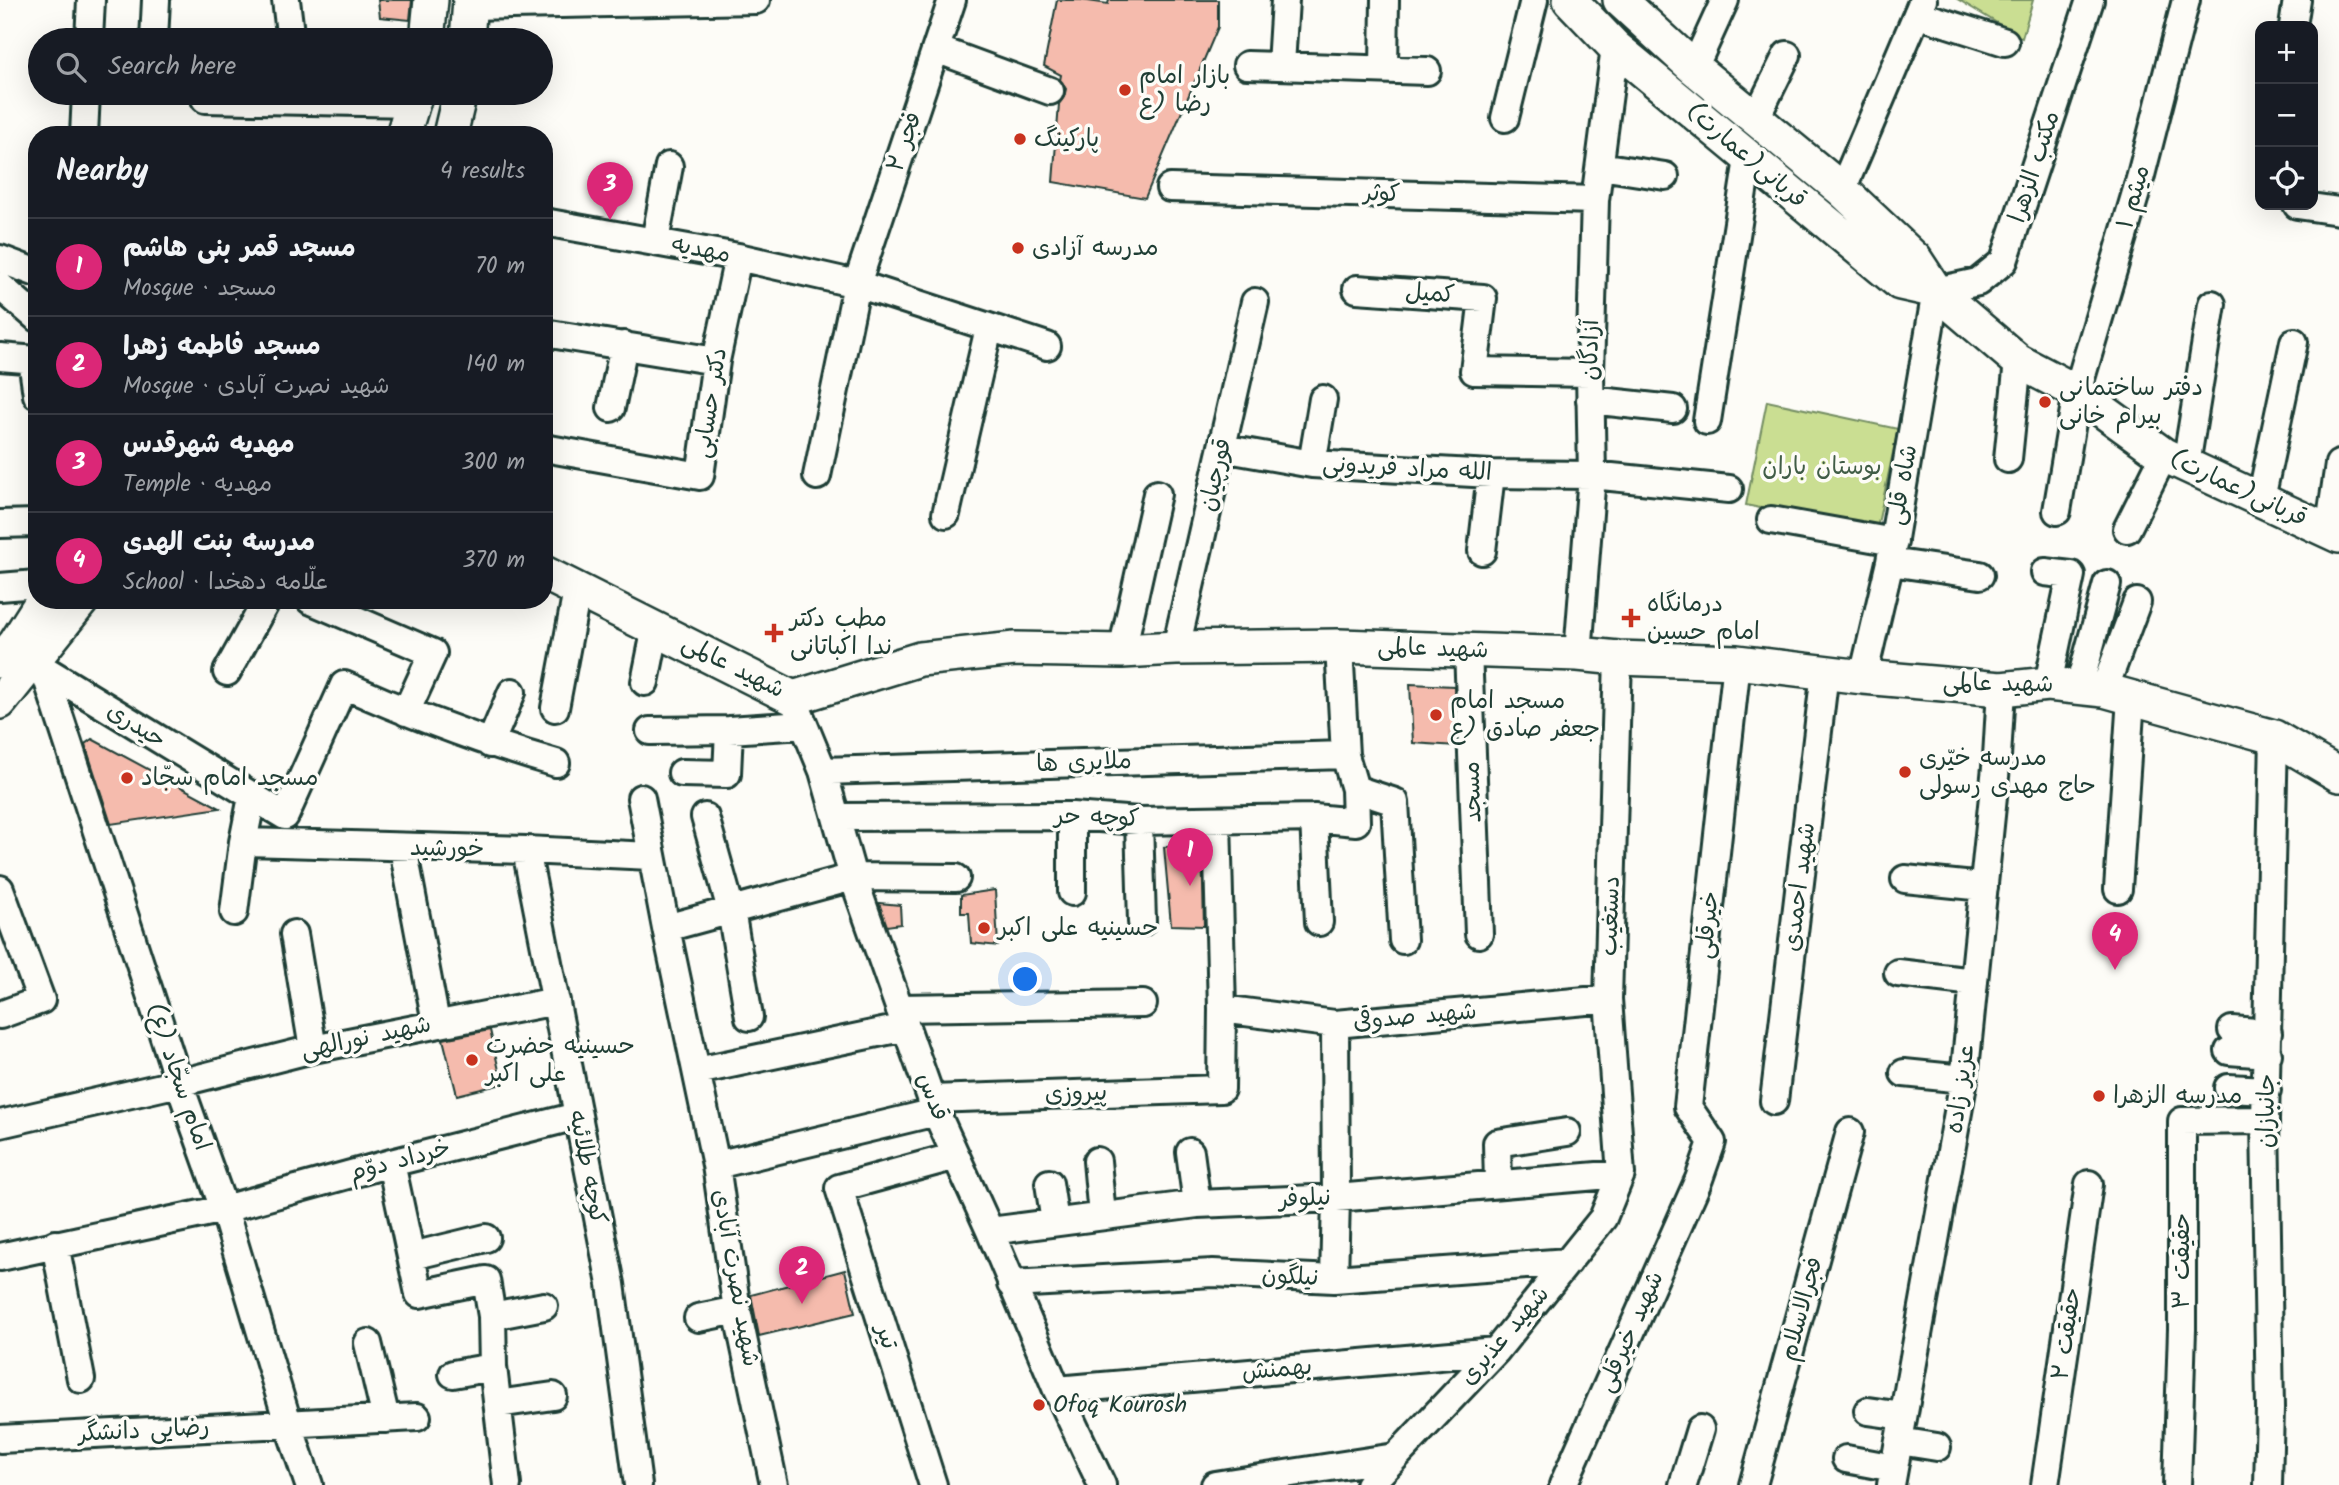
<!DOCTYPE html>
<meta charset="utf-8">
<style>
:root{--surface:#171b24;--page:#20242c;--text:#f1f3f6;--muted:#9ea1a6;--line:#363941;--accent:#db2777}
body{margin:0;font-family:Kalam,"Playpen Sans Arabic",sans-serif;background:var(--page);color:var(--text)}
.controls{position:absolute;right:21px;top:21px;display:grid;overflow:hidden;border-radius:14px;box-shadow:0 7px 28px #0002}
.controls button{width:63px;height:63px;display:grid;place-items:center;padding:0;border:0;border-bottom:2px solid var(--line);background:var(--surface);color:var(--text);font:35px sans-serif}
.you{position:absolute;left:1026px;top:980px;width:24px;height:24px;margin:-18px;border:5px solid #fff;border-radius:50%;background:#1a73e8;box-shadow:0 0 0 10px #1a73e833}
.badge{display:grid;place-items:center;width:46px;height:46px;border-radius:50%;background:var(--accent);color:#fff;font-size:23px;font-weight:700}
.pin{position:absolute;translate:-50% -58px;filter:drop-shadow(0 2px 4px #0008)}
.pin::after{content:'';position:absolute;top:37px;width:24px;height:21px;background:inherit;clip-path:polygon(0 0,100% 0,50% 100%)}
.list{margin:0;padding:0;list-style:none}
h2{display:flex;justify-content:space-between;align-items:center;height:91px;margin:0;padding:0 28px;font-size:30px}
h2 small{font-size:23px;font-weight:400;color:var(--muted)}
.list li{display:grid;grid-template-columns:46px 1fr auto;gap:21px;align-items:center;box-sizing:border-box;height:98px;padding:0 28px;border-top:2px solid var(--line)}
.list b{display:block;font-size:26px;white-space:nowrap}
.list p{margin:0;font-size:23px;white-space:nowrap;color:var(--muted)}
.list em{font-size:23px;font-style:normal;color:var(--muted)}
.icon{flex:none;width:38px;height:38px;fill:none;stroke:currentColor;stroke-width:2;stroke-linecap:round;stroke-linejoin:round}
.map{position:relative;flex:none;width:2339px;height:1485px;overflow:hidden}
.search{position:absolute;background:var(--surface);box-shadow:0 7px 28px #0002;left:28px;top:28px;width:525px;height:77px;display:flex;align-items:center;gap:18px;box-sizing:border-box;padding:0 24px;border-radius:38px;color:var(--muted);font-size:26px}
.panel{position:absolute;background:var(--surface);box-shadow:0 7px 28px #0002;left:28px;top:126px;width:525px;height:483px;border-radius:28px}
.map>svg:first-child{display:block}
.green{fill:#cade92;stroke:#748e63;stroke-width:2}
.building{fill:#f5bbad;stroke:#1f3d34;stroke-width:2}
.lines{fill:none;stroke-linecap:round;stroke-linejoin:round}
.minor-casing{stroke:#1f3d34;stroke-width:32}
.major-casing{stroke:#1f3d34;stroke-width:38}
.minor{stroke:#fdfcf7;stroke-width:26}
.major{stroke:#fdfcf7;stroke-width:33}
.poi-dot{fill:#c8321e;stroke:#fdfcf7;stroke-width:2.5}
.labels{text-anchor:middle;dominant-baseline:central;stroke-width:7;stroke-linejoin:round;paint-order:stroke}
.poi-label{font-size:24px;fill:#1f3d34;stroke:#fdfcf7;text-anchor:start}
.street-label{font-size:24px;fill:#1f3d34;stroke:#fdfcf7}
.park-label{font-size:24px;fill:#415d47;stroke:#fdfcf7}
</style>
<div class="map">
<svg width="2339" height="1485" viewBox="0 0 2339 1485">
<rect width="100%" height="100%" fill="#fdfcf7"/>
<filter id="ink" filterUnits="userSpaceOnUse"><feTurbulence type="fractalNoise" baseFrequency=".0143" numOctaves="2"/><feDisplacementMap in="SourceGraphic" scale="14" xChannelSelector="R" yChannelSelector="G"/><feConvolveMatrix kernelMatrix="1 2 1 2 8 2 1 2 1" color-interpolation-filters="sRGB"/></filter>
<g filter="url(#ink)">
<path class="green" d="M1959,0H2033L2022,38Z
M1767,401L1898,429L1876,533L1746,505Z"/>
<path class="building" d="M378,0H412L410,20L380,17Z
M1057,0H1081L1108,4L1109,0H1218V27L1145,198L1053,182L1059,104L1064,97L1066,89L1060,80L1061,75L1044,66Z
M1410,684L1454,686L1456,746L1413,743Z
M92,739L220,808L111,824L85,744Z
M1202,844L1204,926L1171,925L1164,847Z
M995,890L998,946L971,943L969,913H961V895Z
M879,903L900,905L901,924L887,926Z
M490,1030L502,1084L457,1095L443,1039Z
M845,1270L855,1313L759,1336L751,1295Z"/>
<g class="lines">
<defs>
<path id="minor" d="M286,0L290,33
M470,6L756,0
M1917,14L2005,42
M2293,26L2297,0
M89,40L91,0
M154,40L156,0
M936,49L1050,91
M1247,65L1427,71
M1281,65L1285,0
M1384,68L1385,0
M1694,68L1725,0
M205,99L413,103
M1505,118L1534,0
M1755,120L1787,55
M84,135L86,93
M1600,166L1665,176
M1170,188L1595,200
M1842,190L1923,0
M2297,205L2339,211
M544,222L738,257L857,284L1047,346
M655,241L669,166
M0,259L37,273
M0,286L37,318
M1357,289L1483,298L1474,371L1590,373
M544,333L716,361
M0,357L37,360
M32,360L37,395
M1590,400L1673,409
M611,408L624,345
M1707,421L1748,159
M544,448L700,476L716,361L738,257
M1222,448L1312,464L1491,474L1592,475L1729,489
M2008,459L2018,361
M1312,464L1323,399
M2186,465L2212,304
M817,476L857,284L952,0
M2261,499L2294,342
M2057,511L2077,392L2140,179L2186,0
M946,514L989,328
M1771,520L1894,542
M0,524L37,523
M2127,529L2164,455
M2329,532L2339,464
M1482,551L1491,474
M1890,562L1980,575
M2045,572L2071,575L2048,684
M0,587L37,584
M310,600L433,653L406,712
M1176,648L1255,302
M1468,650L1479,934
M1122,651L1157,494
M1578,654L1592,475L1590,373L1595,200L1615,47
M39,664L44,669L285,816L344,685C414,716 483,742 556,763
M44,669L179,1083L224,1209L288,1423L309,1485
M227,672L267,600
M1863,677L1890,562L1936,291L1978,282L2004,261L2090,0
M645,682L656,627
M2079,687L2107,584
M2104,690L2137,602
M793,698L823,771L853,877L936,1112L990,1231L1057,1390L1102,1485
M555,708L577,591
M650,731L729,730L804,725
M490,744L512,692
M823,771L1345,755
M682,773L727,774L729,730
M1355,789L1395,802L1403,940
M641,798L666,928L716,1165L737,1310L774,1485
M1072,816V892
M705,817L731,910L749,1017
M838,817L1072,816L1139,821L1314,818L1356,822L1355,789L1345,755L1339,646
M1314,818L1319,922
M1139,821L1142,922
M243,842L526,850L651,856
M403,848L436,1023
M526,850L611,1284L638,1485
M1905,879L1984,887
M0,889L41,1000L0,1015
M2118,889L2131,698
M234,912L243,842L252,797
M666,928L853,877L956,878
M294,934L313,1049
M1898,973L1974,982
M899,1008L1143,1004
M1222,1009L1335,1024L1608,999
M2232,1030L2268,1033
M2229,1051L2268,1054
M697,1071L906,1027
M1904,1073L1964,1079
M2228,1088L2267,1090
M931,1099L1221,1089L1222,1009L1217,820
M1774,1101L1825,672
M0,1124L179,1083L313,1049L556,1001
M1190,1152L1197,1204
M1097,1161L1102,1216
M391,1163L419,1294L486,1280L492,1316L493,1367L507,1485
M716,1165L936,1112
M1049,1183L1055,1222
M1498,1184L1497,1143L1567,1132
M990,1231L1197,1204L1336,1198L1621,1174
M55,1244L81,1379
M412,1256L486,1238
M0,1257L224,1209L391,1163L577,1116
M1334,1279L1336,1198L1335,1024
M1011,1284L1213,1273L1334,1279L1568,1262
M492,1316L544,1306
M698,1318L737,1310
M368,1343L386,1419
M453,1374L493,1367
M1057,1390L1496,1351
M498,1404L553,1396
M1868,1411L1903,1416
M0,1439L417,1417
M1899,1441L1937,1447
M1846,1459L1894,1468
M933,1485L839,1188L956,1156
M1215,1485L1395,1457
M1369,1485L1496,1351L1603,1218L1621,1174L1608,999L1618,658
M1563,1485L1699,1179L1712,1142L1688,1107L1737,662
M1683,1485L1700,1429
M1753,1485L1850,1132
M1891,1485L1964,1079L1997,757L2001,689
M2045,1485L2089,1184
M2177,1485L2182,1329V1121L2265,1120
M2268,1485L2270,1408L2265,1120L2274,737"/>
<path id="major" d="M1570,0L1615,47L1900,283L1936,291
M1620,0L1694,68L1842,190L1915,259L1936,291L2018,361L2077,392L2164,455L2339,536
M427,40L431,0
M467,40L470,0
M403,135L416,93
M450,135L460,93
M544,573L793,698L920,659L1015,649L1122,651L1176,648L1339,646L1578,654L1618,658L1737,662L1863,677L2001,689L2048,684L2104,690L2274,737L2339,775
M0,661L15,644L43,600
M0,702L82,600"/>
</defs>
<use href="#minor" class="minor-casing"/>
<use href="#major" class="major-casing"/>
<use href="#minor" class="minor"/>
<use href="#major" class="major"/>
</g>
</g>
<g class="poi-dot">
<circle cx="1125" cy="90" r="7"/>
<circle cx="1020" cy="139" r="7"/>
<circle cx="1018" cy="248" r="7"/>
<circle cx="2045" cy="402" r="7"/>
<path d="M1627.5 607.5h7v7h7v7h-7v7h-7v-7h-7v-7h7z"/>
<path d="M770.5 622.5h7v7h7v7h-7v7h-7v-7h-7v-7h7z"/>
<circle cx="1436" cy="715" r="7"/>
<circle cx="1905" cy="772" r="7"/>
<circle cx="127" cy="778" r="7"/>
<circle cx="984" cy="928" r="7"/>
<circle cx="472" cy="1060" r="7"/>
<circle cx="2099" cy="1096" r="7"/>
<circle cx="1039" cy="1405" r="7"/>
</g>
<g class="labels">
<g class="poi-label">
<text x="1139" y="76">بازار امام<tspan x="1139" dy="28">رضا (ع</tspan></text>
<text x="1034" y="139">پارکینگ</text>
<text x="1032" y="248">مدرسه آزادی</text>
<text x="2059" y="388">دفتر ساختمانی<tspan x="2059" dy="28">بیرام خانی</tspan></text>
<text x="1647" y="604">درمانگاه<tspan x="1647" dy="28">امام حسین</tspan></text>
<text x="790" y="619">مطب دکتر<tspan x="790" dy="28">ندا اکباتانی</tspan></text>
<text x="1450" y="701">مسجد امام<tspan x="1450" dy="28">جعفر صادق (ع</tspan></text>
<text x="1919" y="758">مدرسه خیّری<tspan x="1919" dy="28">حاج مهدی رسولی</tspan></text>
<text x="141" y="778">مسجد امام سجّاد</text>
<text x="998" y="928">حسینیه علی اکبر</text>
<text x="486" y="1046">حسینیه حضرت<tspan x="486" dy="28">علی اکبر</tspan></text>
<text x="2113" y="1096">مدرسه الزهرا</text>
<text x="1053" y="1405">Ofoq Kourosh</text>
</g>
<g class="street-label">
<text transform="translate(905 142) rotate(-71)">فجر ۲</text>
<text transform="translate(1746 156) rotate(40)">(عمارت)قربانی</text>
<text transform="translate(2035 167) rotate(-72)">مکتب الزهرا</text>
<text transform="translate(1382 194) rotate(2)">کوثر</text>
<text transform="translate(2134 197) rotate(-74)">میثم ۱</text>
<text transform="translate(701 250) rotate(11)">مهدیه</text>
<text transform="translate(1430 294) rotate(4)">کمیل</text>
<text transform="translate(1591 350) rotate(-89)">آزادگان</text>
<text transform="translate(711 403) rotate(-81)">دکتر حسابی</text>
<text transform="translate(1407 469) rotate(3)">الله مراد فریدونی</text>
<text transform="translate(1216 475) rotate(-77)">قورچیان</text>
<text transform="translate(1903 485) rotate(-80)">شاه قلی</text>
<text transform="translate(2238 489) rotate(25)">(عمارت)قربانی</text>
<text transform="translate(1433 649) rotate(2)">شهید عالمی</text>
<text transform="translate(733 667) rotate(27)">شهید عالمی</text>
<text transform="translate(1998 684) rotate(1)">شهید عالمی</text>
<text transform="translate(136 726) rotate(32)">حیدری</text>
<text transform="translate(1084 763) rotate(-2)">ملایری ها</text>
<text transform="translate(1473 792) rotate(-92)">مسجد</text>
<text transform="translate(1097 818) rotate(2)">کوچه حر</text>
<text transform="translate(447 849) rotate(1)">خورشید</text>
<text transform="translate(1800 887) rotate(-83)">شهید احمدی</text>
<text transform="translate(1611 916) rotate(-88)">دستغیب</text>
<text transform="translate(1708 925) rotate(-84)">خیرقلی</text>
<text transform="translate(1415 1017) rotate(-5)">شهید صدوقی</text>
<text transform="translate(366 1038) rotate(-12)">شهید نورالهی</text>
<text transform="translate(178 1077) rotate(71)">امام سجّاد (ع)</text>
<text transform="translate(1961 1089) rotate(-82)">عزیز زاده</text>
<text transform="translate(1076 1094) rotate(-2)">پیروزی</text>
<text transform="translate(932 1097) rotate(69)">قدس</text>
<text transform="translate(2267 1111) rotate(-89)">جانبازان</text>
<text transform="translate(400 1161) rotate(-15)">خرداد دوّم</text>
<text transform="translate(587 1167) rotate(79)">کوچه طلائیه</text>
<text transform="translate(1305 1199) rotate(-3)">نیلوفر</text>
<text transform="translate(2182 1261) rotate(-90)">حقیقت ۳</text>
<text transform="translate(1290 1277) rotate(3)">نیلگون</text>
<text transform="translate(735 1278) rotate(80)">شهید نصرت آبادی</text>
<text transform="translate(1802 1309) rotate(-75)">فجرالاسلام</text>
<text transform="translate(1631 1332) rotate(-66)">شهید خیرقلی</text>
<text transform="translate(2067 1334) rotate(-82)">حقیقت ۲</text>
<text transform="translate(1505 1336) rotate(-49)">شهید عذیری</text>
<text transform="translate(886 1337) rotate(73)">تیر</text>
<text transform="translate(1277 1370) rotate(-5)">بهمنش</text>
<text transform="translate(144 1431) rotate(-3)">رضایی دانشگر</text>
</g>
<g class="park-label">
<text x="1822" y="467">بوستان باران</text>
</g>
</g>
</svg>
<div class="controls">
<button>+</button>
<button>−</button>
<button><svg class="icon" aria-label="locate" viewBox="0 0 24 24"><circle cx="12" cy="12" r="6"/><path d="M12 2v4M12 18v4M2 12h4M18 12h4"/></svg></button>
</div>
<div class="you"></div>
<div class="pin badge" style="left:1190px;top:886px">1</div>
<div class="pin badge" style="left:802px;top:1304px">2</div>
<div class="pin badge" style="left:610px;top:220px">3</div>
<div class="pin badge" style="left:2115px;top:970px">4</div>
<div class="search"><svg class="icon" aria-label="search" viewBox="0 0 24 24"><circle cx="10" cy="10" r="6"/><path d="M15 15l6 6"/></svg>Search here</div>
<section class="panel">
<h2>Nearby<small>4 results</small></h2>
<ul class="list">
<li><span class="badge">1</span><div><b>مسجد قمر بنی هاشم</b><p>Mosque · مسجد</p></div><em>70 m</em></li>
<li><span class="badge">2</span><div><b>مسجد فاطمه زهرا</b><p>Mosque · شهید نصرت آبادی</p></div><em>140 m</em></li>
<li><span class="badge">3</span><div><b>مهدیه شهرقدس</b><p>Temple · مهدیه</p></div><em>300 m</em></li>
<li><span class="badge">4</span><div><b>مدرسه بنت الهدی</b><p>School · علّامه دهخدا</p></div><em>370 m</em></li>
</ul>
</section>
</div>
